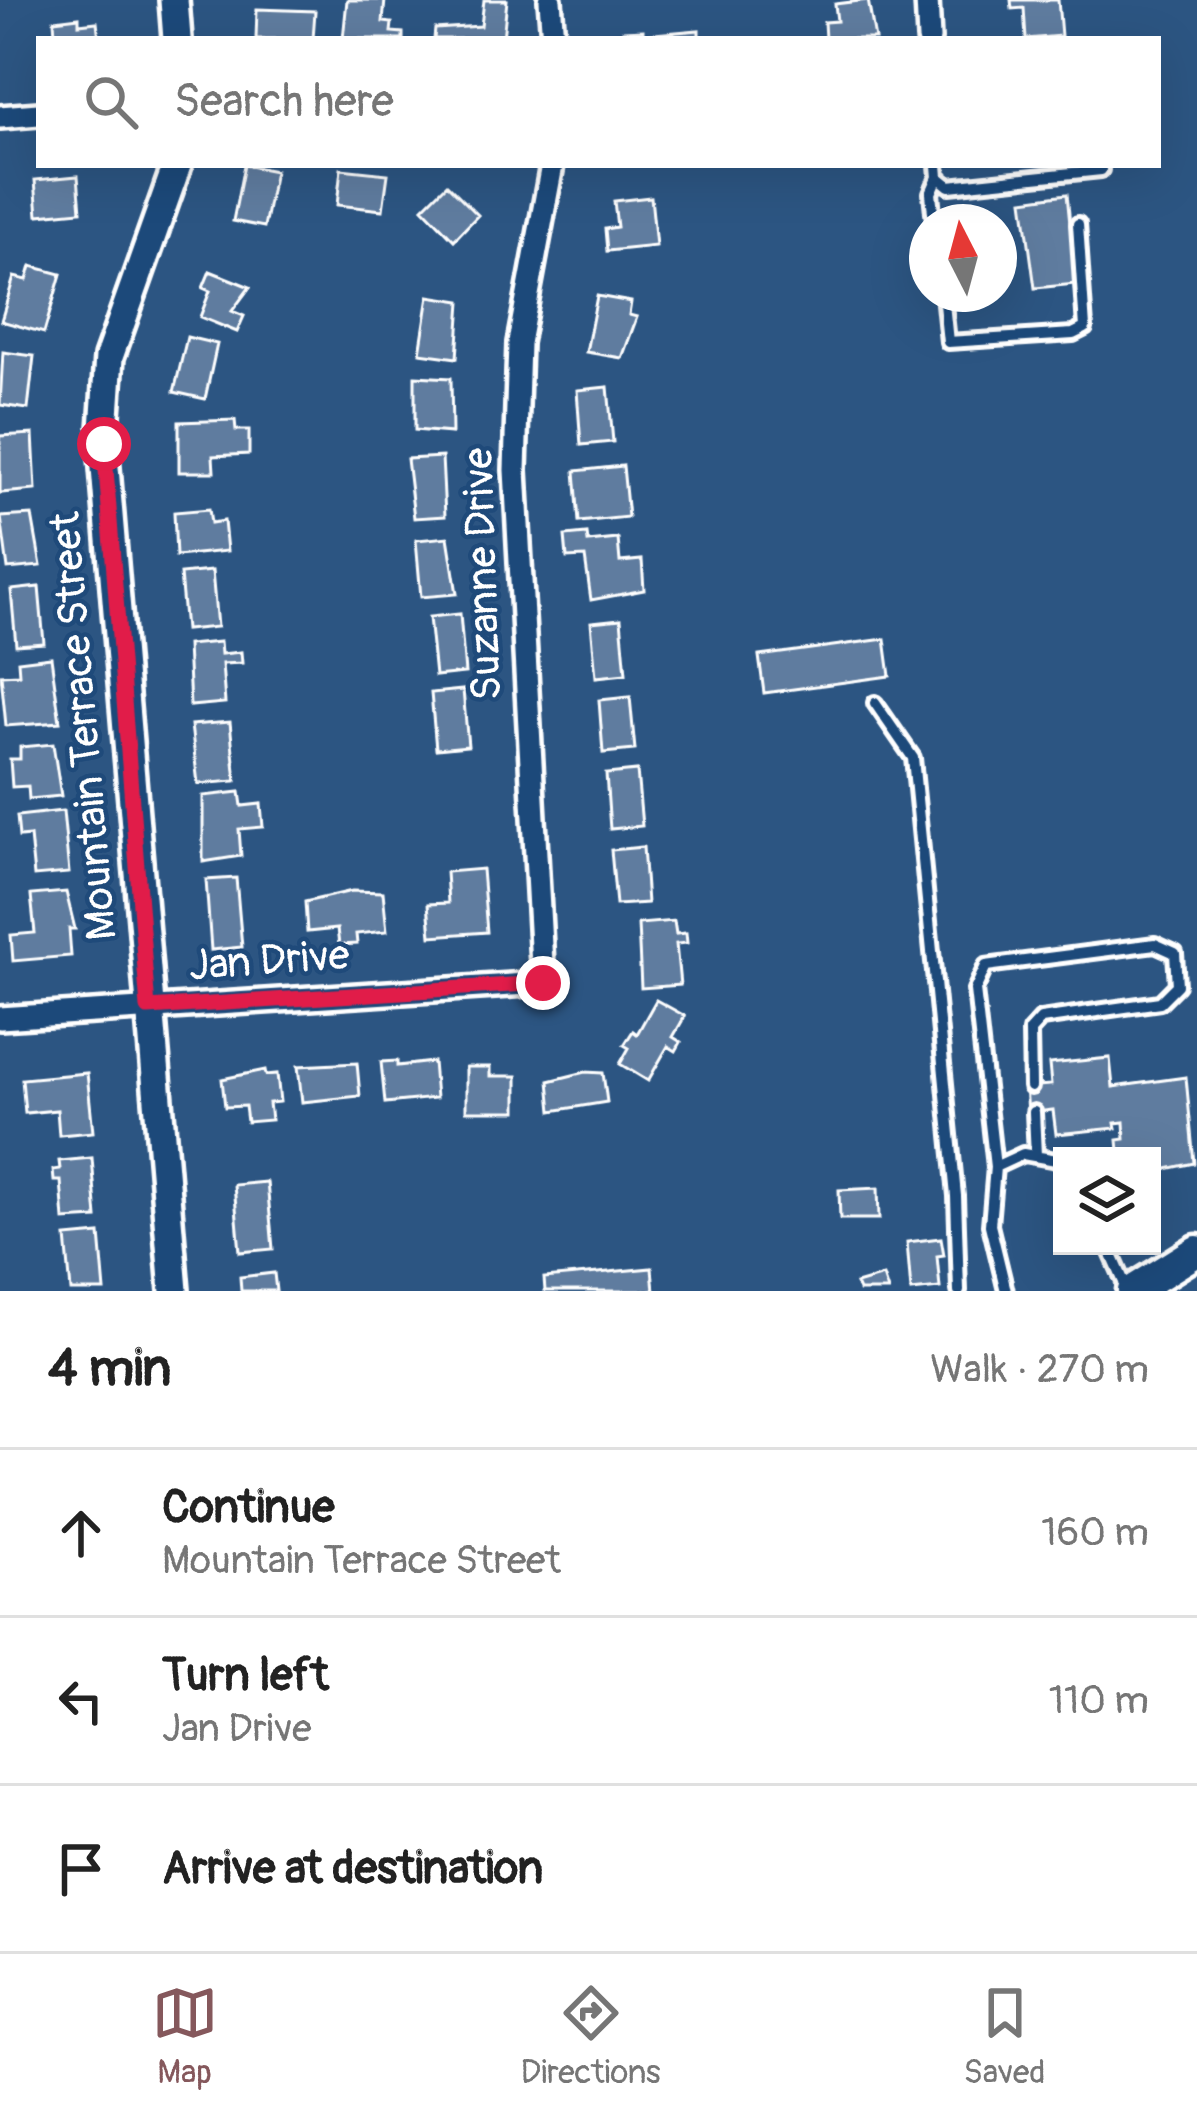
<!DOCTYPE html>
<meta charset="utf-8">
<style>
:root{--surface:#fff;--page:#f6f6f6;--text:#222;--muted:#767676;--line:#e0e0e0;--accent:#85585c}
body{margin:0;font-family:Pangolin,sans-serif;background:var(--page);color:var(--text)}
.controls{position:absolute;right:36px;bottom:36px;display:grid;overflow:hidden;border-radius:0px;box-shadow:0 12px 48px #0002}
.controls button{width:108px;height:108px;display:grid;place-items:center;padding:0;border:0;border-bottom:3px solid var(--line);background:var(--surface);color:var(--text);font:60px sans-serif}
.compass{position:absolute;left:909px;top:204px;width:108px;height:108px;border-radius:50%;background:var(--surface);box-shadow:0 12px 48px #0002;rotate:354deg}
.stop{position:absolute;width:36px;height:36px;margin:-27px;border:9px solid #e11d48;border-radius:50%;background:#fff}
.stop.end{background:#e11d48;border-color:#fff;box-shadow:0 3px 12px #0008}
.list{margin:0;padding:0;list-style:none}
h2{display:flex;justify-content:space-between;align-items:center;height:156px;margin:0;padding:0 48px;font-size:51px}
h2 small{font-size:39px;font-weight:400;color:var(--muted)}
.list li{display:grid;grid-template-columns:78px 1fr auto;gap:36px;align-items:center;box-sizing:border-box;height:168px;padding:0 48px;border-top:3px solid var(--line)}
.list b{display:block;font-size:45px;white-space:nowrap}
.list p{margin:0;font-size:39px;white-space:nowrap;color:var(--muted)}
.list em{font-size:39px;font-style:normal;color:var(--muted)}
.icon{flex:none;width:66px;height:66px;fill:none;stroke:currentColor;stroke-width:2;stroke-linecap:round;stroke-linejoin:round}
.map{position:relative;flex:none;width:1197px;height:1291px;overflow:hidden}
.search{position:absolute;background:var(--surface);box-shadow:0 12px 48px #0002;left:36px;right:36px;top:36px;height:132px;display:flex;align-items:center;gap:30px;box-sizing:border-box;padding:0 42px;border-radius:0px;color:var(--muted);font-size:45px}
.sheet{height:660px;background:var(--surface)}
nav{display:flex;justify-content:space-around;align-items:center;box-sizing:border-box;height:168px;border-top:3px solid var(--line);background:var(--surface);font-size:33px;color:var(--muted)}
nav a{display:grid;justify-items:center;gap:6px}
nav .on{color:var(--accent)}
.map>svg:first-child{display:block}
.building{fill:#5e7c9f;stroke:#fff;stroke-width:3}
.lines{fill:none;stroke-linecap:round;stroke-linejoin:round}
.service-casing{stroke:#fff;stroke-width:20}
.minor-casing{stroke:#fff;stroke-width:30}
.tertiary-casing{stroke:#fff;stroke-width:36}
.secondary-casing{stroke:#fff;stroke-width:39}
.service{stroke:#1f4a7a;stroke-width:10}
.minor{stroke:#1f4a7a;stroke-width:21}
.tertiary{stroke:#1f4a7a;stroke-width:27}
.secondary{stroke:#1f4a7a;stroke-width:30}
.route{stroke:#e11d48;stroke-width:15}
.labels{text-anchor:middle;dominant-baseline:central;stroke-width:9;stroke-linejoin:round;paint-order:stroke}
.street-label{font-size:42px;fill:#fff;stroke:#1f4a7a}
</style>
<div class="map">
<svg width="1197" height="1291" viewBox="0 0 1197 1291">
<rect width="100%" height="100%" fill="#2c5582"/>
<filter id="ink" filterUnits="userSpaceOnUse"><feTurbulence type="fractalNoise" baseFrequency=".00833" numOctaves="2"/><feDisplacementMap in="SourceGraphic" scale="24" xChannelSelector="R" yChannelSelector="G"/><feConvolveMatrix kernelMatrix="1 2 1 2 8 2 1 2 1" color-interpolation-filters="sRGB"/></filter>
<g filter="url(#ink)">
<path class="building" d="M347,0H385L383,22L392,23L391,32L403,33V39H343Z
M484,0H507L503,39H434L435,29L481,26Z
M868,0L875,39H825L824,22L837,21L835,4Z
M1011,0H1058L1061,36L1026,39L1024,8L1012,9Z
M257,9L315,11L313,39H256Z
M79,17V24L97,22L99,39H42L55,34L54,20Z
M643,30V35L699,30V39H623V31Z
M244,165L275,171L264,227L233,221Z
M341,169L388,174L383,210L337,205Z
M78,176L81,211L38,215L35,180Z
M447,184L478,215L454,240L423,208Z
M1067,194L1076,284L1035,288L1023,200Z
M651,197L656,246L607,251L605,229L617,227L614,201Z
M31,266L61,274L44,333L1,321L14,277L27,280Z
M210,271L250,287L232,311L244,316L237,332L200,317L210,291L203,288Z
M429,296L461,301L457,358L420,353Z
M597,296L631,302L629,315L637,317L622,358L586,352Z
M187,337L217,344L205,399L174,392Z
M3,352L34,356L28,409L0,405Z
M415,376L451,378L452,433L415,430Z
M608,387L613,442L581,445L577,390Z
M235,420L236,430H249V454L213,456L214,472H179V422Z
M33,434L36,490L0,493V436Z
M442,457L445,516L414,518L407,459Z
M623,466L628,517L579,522L575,471Z
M209,509L211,523L224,521L227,551L176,556L174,512Z
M32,515L41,566L8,569L1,517Z
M587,534L588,542L618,539L620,562L642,560L644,590L591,600L585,557L567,558L565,536Z
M448,537L457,594L421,597L416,540Z
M212,571L217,627L185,630L180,574Z
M39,587L44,643L16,645L11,590Z
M460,614L465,673L435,676L429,617Z
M621,619L626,674L596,677L591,622Z
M885,639L890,676L764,693L759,656Z
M220,642L221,654L241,652L242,663L222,664L225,703L190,706L187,645Z
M51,657L60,722L6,726L1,675L19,674L18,661Z
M463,690L468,746L436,749L431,693Z
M630,697L635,750L603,753L599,700Z
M230,722L236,781L198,784L191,725Z
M53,744L61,796L29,799L28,786L12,787L10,759H20V747Z
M637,771L642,826L610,829L606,774Z
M240,792L242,806L261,804L263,827L239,829L241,856L203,862V796Z
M63,811L69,873L34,876L30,836L19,837L17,816Z
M643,847L647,903L616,905L611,850Z
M482,869L487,932L431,936L428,904L448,903L446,872Z
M236,878L242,947L211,950L206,880Z
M352,891L383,892L387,931L356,934L357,944L339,945L337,929L307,932L305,902Z
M66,892L75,929H69L71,956L13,961L11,935L35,933L31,895Z
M674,921L676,934L686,933L687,943L676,944L680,985L641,988L638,924Z
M656,1000L685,1016L673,1037L681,1042L676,1051L668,1046L648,1081L620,1064L629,1048L624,1045L633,1031L637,1034Z
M1110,1058L1113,1087L1186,1077L1194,1163L1162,1170L1152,1167V1156H1127L1126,1150L1119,1151L1118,1140L1125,1139L1124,1122L1115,1123L1116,1128L1056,1134L1053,1110L1028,1113L1026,1087L1051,1085L1049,1064Z
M397,1061V1066L433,1062L436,1098L385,1103L381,1062Z
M357,1063L360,1096L302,1102L298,1066Z
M466,1067H490V1076H517V1111H466Z
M265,1070L266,1075L277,1074L280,1102L269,1103L271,1120L247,1122L245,1106L225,1107L222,1079Z
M585,1072L603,1073L607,1102L552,1111L549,1081Z
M87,1073L93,1132L59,1135L57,1110L25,1113L22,1079Z
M92,1158L97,1218L64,1220L61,1181H54L53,1170L60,1169L59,1161Z
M267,1182L273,1249L240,1252L234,1185Z
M878,1188L879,1219H840L839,1190Z
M100,1234L105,1291H71L66,1237Z
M941,1238L944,1255L937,1256L940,1288L911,1291L907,1242Z
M652,1268L654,1291H545L544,1278Z
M274,1273L276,1291H241L240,1277Z
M883,1276L888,1291H859L856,1284Z"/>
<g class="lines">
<defs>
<path id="service" d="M937,165L938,177L949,186L1101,170
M934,222L931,193L938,177
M943,294L948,342L1073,334L1085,328L1078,224
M875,703L913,758L956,1196L959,1291
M1034,1112L1036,1156
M995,1167L975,990L986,966L1155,944L1175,953L1177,985L1160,1002L1041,1019L1030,1031L1031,1087
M1108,1246L1128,1291
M1006,1291L990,1225L995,1167L1023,1154L1062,1161"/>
<path id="minor" d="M550,0L553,39
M927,0L929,39
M0,117L39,114
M0,1018L543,983L515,470L519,343L552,165"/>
<path id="tertiary" d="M174,0L177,39
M174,1291L103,444L109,357L177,165"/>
<path id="secondary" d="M1133,1291L1197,1251"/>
</defs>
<use href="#service" class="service-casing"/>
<use href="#minor" class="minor-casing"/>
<use href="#tertiary" class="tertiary-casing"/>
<use href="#secondary" class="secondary-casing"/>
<use href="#service" class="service"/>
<use href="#minor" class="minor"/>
<use href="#tertiary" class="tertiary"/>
<use href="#secondary" class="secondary"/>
</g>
</g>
<g class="lines" filter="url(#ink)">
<path class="route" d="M104,444L148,1008L543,983"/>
</g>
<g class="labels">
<g class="street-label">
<text transform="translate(483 574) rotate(-92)">Suzanne Drive</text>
<text transform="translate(84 726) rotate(-95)">Mountain Terrace Street</text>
<text transform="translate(269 961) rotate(-4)">Jan Drive</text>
</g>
</g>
</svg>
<div class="controls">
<button><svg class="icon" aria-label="layers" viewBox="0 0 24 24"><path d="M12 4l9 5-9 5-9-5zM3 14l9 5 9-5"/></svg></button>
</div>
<svg class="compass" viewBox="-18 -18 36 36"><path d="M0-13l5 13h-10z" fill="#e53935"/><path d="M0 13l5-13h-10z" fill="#767676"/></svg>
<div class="stop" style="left:104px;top:444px"></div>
<div class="stop end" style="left:543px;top:983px"></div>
<div class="search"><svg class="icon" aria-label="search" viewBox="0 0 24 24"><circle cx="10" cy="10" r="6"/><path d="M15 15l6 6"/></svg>Search here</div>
</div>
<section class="sheet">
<h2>4 min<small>Walk · 270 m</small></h2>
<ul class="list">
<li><svg class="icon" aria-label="ahead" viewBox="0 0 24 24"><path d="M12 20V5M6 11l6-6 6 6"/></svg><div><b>Continue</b><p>Mountain Terrace Street</p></div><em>160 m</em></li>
<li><svg class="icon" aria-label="left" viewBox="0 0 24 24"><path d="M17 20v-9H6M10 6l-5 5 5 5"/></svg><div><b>Turn left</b><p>Jan Drive</p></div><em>110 m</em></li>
<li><svg class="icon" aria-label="arrive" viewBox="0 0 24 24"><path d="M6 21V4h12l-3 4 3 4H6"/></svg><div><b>Arrive at destination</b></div></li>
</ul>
</section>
<nav>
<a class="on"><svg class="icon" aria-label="map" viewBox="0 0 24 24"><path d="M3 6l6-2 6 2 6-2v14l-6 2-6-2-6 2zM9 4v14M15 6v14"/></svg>Map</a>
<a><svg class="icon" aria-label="directions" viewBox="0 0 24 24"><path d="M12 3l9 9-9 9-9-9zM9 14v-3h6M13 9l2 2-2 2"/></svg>Directions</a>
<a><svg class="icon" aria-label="saved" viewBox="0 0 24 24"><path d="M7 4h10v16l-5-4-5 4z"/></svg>Saved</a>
</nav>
